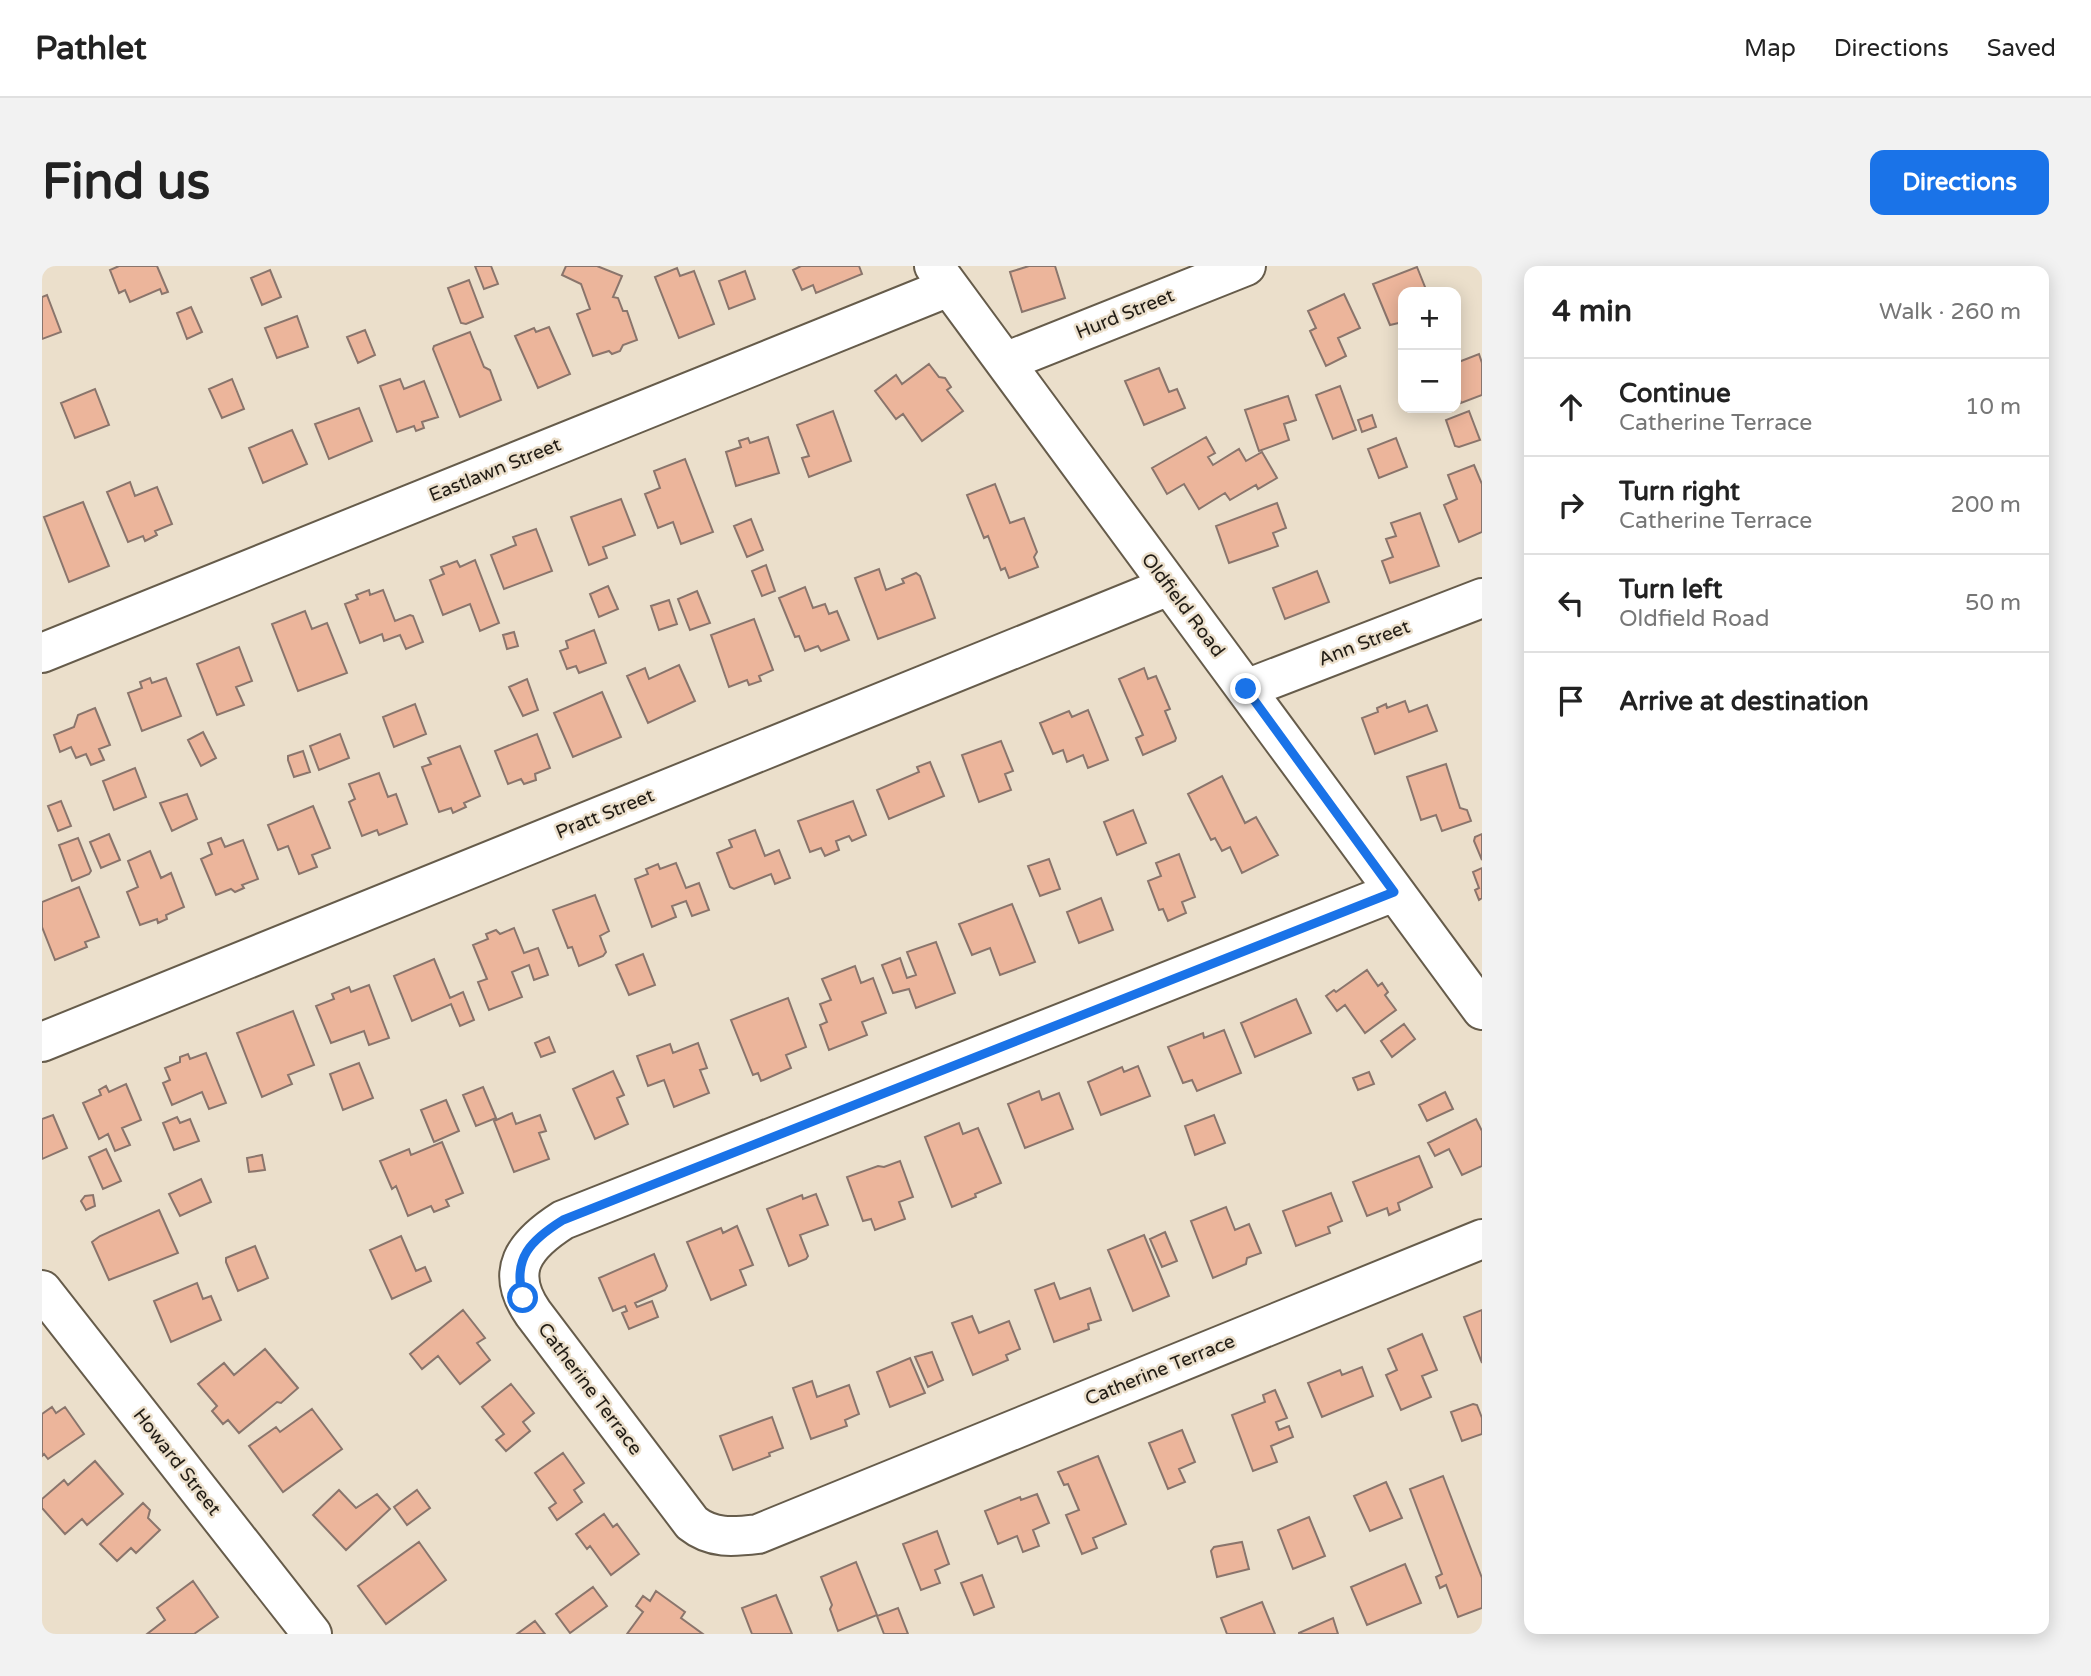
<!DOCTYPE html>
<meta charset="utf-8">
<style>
:root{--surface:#fff;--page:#f2f2f2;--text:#222;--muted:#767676;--line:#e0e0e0;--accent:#1a73e8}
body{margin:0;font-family:"Varela Round",sans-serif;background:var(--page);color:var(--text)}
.controls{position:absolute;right:21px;top:21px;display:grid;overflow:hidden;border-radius:14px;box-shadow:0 4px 18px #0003}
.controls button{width:63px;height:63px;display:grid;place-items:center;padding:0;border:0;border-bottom:2px solid var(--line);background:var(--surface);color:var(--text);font:35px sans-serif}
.stop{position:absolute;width:21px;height:21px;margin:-16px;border:5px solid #1a73e8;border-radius:50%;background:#fff}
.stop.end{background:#1a73e8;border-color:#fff;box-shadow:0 2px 7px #0008}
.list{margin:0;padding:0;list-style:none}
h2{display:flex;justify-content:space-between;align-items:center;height:91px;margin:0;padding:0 28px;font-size:30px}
h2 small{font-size:23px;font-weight:400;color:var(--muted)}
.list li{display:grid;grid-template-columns:46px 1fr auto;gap:21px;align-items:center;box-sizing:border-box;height:98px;padding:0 28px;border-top:2px solid var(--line)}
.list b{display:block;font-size:26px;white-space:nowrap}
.list p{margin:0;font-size:23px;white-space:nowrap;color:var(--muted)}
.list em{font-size:23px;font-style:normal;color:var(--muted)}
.icon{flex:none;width:38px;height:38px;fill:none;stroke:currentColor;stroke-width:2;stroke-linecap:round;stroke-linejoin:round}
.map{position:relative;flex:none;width:1440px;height:1368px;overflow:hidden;border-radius:14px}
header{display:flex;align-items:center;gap:42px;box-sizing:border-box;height:98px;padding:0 35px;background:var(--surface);border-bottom:2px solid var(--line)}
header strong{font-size:33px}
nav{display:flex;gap:38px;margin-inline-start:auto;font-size:24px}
.intro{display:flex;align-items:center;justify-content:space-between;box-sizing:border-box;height:168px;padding:0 42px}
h1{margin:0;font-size:49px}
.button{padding:18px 32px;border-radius:14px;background:var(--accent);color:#fff;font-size:24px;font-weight:700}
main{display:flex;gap:42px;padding:0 42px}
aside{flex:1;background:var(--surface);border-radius:14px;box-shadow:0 4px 18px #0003}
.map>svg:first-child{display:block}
.building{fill:#ecb59b;stroke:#8a756c;stroke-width:2}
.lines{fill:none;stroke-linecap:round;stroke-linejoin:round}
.minor-casing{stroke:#665c4b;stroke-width:42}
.minor{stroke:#fff;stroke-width:38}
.route{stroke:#1a73e8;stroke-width:9}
.labels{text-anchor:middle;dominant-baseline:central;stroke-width:5;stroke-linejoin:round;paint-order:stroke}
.street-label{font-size:19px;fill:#211c15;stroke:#ebdfcb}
</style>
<header>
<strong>Pathlet</strong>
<nav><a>Map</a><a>Directions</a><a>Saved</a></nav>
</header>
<div class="intro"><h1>Find us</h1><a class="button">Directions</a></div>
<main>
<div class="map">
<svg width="1440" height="1368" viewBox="0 0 1440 1368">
<rect width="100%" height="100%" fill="#ebdfcb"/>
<path class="building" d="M77,0H115L126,26L120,28L118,23L88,36L83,24L77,27L68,4Z
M433,0H449L456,18L442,23Z
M524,0H555L580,10L571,31L576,32L581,45H585L595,74L581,79L578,85L570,88L567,85L551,90L535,48L548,43L539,18L520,9Z
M759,0H817L820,8L774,27L771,19L760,24L751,4Z
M987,0H1013L1023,32L980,46L968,6Z
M1375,1L1385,26H1361V56L1348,59L1331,18Z
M635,2L638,10L652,5L672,58L637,72L613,11Z
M228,4L239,31L220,39L209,12Z
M703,5L713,33L687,43L677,15Z
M427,14L441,51L424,58L419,57L406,22Z
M1302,28L1318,62L1296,72L1304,90L1284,100L1268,65L1274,62L1266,45Z
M5,29L19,66L0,73V31Z
M149,41L160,66L145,73L135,47Z
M255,50L266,81L235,92L223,62Z
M507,61L528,108L496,122L473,70L492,62L494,66Z
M323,64L333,89L316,97L305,71Z
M428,66L442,101L448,104L459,134L418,151L391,83L392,80Z
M1437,88L1440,97V129L1419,137L1414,123V97Z
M887,98L897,111L903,112L909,121L905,124L921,145L880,175L861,148L854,153L833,125L854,109L860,118Z
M1117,102L1127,126L1135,123L1143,142L1102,159L1083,115Z
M190,113L202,143L180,152L167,123Z
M358,113L362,123L382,115L396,151L380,156L382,162L374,165L372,160L355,166L338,120Z
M1298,120L1314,164L1291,173L1274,129Z
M53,123L67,159L33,172L19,137Z
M1246,130L1254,154L1242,158L1247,174L1217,185L1203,144Z
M317,142L330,175L287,193L273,158Z
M791,145L809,195L767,211L760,192L767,190L755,159Z
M1427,145L1438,174L1417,181L1413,180L1404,154Z
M1330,149L1334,161L1320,166L1316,154Z
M250,164L265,198L221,217L207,182Z
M726,171L737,207L694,220L684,186L699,181L697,175L706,172L708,177Z
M1164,171L1173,187L1166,191L1171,199L1197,183L1204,195L1220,186L1235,212L1216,223L1214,219L1188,234L1183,227L1157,243L1142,218L1125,228L1110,202Z
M1354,172L1365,201L1337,212L1326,183Z
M643,193L671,266L639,278L631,256L616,262L603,228L618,222L612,205Z
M1432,199L1440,218V266L1417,276L1402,239L1415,233L1406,209Z
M88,216L93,230L115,221L130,258L113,265L115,269L103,275L101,270L86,276L65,226Z
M953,218L968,257L982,252L995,286L992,291L996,301L967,312L963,302L959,304L946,270L942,272L925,229Z
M579,233L593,269L561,281L565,292L547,299L529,251Z
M41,236L67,300L27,316L2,251Z
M1235,237L1244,262L1231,267L1236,280L1187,297L1174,260Z
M1378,247L1397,300L1348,317L1340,295L1351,291L1344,273L1354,270L1349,257Z
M709,253L721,284L705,291L692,260Z
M494,263L510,305L462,323L449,289L474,279L471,271Z
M433,294L457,357L438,365L428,338L401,349L388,314L402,308L399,301L415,295L418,301Z
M724,299L733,325L720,330L710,305Z
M837,303L844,324L862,317L860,313L874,307L878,310L893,352L836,373L813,312Z
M1275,305L1287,336L1243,353L1231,322Z
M566,320L576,343L557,351L548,328Z
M763,321L771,342L783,338L787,348L795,345L807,374L779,385L776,380L763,385L757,370L753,371L737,332Z
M327,324L328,329L341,324L353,355L368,349L371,350L381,376L364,383L358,369L342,375L340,368L318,377L303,338L316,333L314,329Z
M655,325L668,357L648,364L636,333Z
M627,334L635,358L617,364L609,340Z
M263,345L270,363L285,357L305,407L256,425L230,358Z
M712,353L731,404L717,410L719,415L707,419L705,414L687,421L669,369Z
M552,364L564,397L537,407L534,400L525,403L518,385L526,382L524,375Z
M472,366L476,380L465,383L461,369Z
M197,381L210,415L194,421L202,439L175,449L155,398Z
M637,399L653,435L606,457L585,410L603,402L607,413Z
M1102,402L1106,413L1114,410L1128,443L1123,445L1134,472L1133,475L1101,489L1094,472L1101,469L1077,413Z
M108,412L110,417L124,412L139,450L100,465L86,427L100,422L98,416Z
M485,413L496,444L481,450L467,421Z
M560,426L579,471L531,491L512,447Z
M1363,435L1367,446L1385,439L1395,465L1333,488L1320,452L1336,446L1335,442L1344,438L1345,442Z
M373,438L384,468L352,481L341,451Z
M53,442L68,479L57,483L62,494L49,499L44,488L34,492L29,481L18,486L12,469L32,461L36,449Z
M1046,444L1066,494L1046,502L1041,489L1025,496L1021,484L1011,488L998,457L1027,445L1030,451Z
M161,466L174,492L159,500L146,474Z
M298,468L307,492L277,504L268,480Z
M495,468L508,502L493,508L494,514L482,518L479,513L466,518L453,485Z
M959,475L971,505L963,508L969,524L937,536L920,489Z
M418,480L438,530L422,537L424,541L411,547L409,542L397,546L380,501L389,498L386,492Z
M261,485L268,506L252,511L246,494V490Z
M888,496L902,530L847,553L835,524L877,506L875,501Z
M1404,498L1418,542L1425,544L1429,555L1400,565L1394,549L1379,554L1365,511Z
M93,502L104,531L72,544L61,515Z
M337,507L346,531L354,528L365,558L337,569L335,564L320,570L307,536L313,533L307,518Z
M1180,510L1203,557L1214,551L1236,589L1200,607L1188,581L1180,585L1173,572L1169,574L1146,528Z
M145,528L155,553L130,565L118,537Z
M19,535L29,560L16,565L6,540Z
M811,535L824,569L810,575L807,570L794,575L797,584L783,590L779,582L768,586L756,555Z
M271,540L288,582L270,589L275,601L257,608L246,580L236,584L226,559Z
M1091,544L1104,577L1075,589L1062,556Z
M713,564L723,590L737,584L748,612L733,618L729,608L692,623L688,621L675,587L690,581L687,574Z
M67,568L78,594L59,602L48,576Z
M1440,568V594L1432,575L1433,571Z
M36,572L49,605L47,608L30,615L17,579Z
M179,572L183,581L201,574L216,613L200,619L202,622L193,626L189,623L174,629L159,593L170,588L166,577Z
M108,585L119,612L129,607L142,641L124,649L125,653L116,657L115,653L98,659L85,626L96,621L86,595Z
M1137,588L1153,631L1140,636L1144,647L1126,655L1121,643L1117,644L1106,615L1119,610L1114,597Z
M1007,593L1018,623L998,630L986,600Z
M634,597L644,622L657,617L667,644L650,650L644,635L630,640L634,651L610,661L593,613L606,608L604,603L616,598L618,603Z
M1440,602V632L1437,634L1433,624L1437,622L1431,606Z
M37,621L57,671L43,676L45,681L13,694L0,661V636Z
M553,629L567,665L558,670L564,686L561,690L537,700L530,681L526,682L511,644Z
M1059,632L1071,664L1037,677L1025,646Z
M970,638L993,696L958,709L948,682L930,689L917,658Z
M472,662L482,687L496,682L506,709L492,714L487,699L470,706L480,731L447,744L436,716L445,713L431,679L446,673L444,668L454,664L458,668Z
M894,676L913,727L874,742L867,723L851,727L840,699L858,692L865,712L874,709L865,686Z
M601,688L613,719L587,729L574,699Z
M392,693L408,732L421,726L432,754L418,760L409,738L370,755L352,710Z
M813,700L819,717L831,712L844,747L820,756L825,769L787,784L778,759L785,756L778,738L789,734L780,713Z
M1325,704L1336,720L1340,717L1346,726L1343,729L1354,744L1323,767L1303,739L1295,745L1284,730L1292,724L1294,726Z
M327,719L347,772L327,779L322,765L289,777L274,740L292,733L290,728L307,721L309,726Z
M746,732L764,781L744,789L749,802L719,815L716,807L711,809L689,754Z
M1254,733L1269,767L1213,791L1199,757Z
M251,745L272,799L246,809L250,818L220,831L195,767Z
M1362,758L1373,773L1350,791L1339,775Z
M1182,764L1199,807L1155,825L1150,814L1141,817L1126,781L1161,767L1162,772Z
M507,771L513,786L499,791L493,777Z
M656,777L665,802L658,804L667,827L632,841L622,814L606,820L595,790L628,778L631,787Z
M164,787L184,837L167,843L160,826L130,839L121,817L128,814L123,802L138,796V791L146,788L148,793Z
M317,797L331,832L301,844L288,808Z
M1096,800L1108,830L1059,849L1046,816L1080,801L1082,806Z
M571,805L582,829L575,832L586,858L553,873L531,823Z
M1327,806L1332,818L1316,824L1311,812Z
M84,818L99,854L80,862L88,879L73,885L66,868L57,873L41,837L59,829L57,824L64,820L67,826Z
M441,821L454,852L434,860L421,829Z
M997,825L1000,834L1017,827L1031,863L983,882L966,838Z
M1403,826L1411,843L1385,855L1377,839Z
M404,834L417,865L392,876L379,844Z
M470,847L474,858L498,849L504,865L497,867L507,893L472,906L452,855Z
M11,849L25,882L0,893V853Z
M1172,849L1183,877L1153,889L1143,860Z
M135,851L138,857L148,853L157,875L132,884L121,857Z
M1434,853L1440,865V900L1420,909L1407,883L1393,890L1386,877Z
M917,857L921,868L936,862L959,917L933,928L934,931L910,941L883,871Z
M400,876L421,927L404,934L407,940L392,946L389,940L366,950L354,920L350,923L338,895L367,883L369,889Z
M64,883L79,915L61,923L47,891Z
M220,889L223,904L207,906L205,892Z
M1377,890L1390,921L1356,937L1358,944L1347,949L1345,942L1325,950L1311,916Z
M858,895L871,931L857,936L863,953L833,964L829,953L821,955L805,911L836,900L842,901Z
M159,913L169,936L138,950L127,928Z
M1289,927L1300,955L1286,961L1288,967L1254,980L1241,945Z
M774,928L786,959L758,969L766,990L764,993L747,1000L725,943L760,929L761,933Z
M51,929L53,940L44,944L39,935L43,930Z
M1184,941L1193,964L1207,958L1219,987L1205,992L1204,998L1171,1012L1149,955Z
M117,944L136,987L67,1014L50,976L58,970Z
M695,960L711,999L698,1004L704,1019L669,1034L645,976L679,962L681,967Z
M1123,966L1135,995L1120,1001L1108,973Z
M1102,969L1127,1030L1091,1045L1066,984Z
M359,970L374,1005L383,1001L389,1015L350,1033L328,984Z
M213,980L226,1012L196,1025L184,996V992Z
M612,988L625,1020L623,1024L593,1037L595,1041L610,1035L616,1051L587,1063L580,1047L585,1045L583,1040L571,1045L557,1012Z
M155,1017L161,1033L169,1030L179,1054L129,1076L112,1035Z
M1012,1017L1018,1033L1048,1022L1059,1054L1046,1058L1047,1063L1012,1076L993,1024Z
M421,1044L443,1072L435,1077L448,1094L418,1118L396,1090L380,1103L368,1088Z
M1440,1044V1097L1422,1051Z
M930,1050L937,1067L967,1055L978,1083L964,1089L966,1094L931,1109L910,1057Z
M1380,1068L1395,1104L1380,1110L1389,1131L1359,1144L1344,1109L1355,1104L1346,1083Z
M223,1083L256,1122L239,1137L235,1136L197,1167L186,1154L181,1158L170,1145L175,1140L156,1118L182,1097L192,1109Z
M890,1086L901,1114L886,1121L873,1091Z
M868,1092L883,1127L848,1141L835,1106Z
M1320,1101L1331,1130L1280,1151L1266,1117L1298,1104L1300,1109Z
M770,1115L775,1131L807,1119L817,1148L803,1154L805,1160L769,1173L751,1122Z
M469,1118L492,1147L481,1156L488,1165L464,1185L454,1174L462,1168L440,1141Z
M1233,1124L1245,1152L1234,1156L1237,1164L1247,1160L1251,1171L1229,1180L1235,1196L1211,1205L1190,1149L1223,1136L1221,1129Z
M1431,1138L1435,1139L1440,1152V1168L1420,1175L1409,1146Z
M10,1141L14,1147L23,1141L42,1168L6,1193L2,1188L0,1190V1148Z
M270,1143L300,1183L241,1226L207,1180L234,1161L238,1166Z
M730,1151L741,1182L727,1187L728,1190L691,1204L678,1170Z
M1140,1164L1153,1196L1137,1203L1143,1216L1126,1223L1107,1177Z
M521,1187L542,1217L532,1224L540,1236L515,1254L507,1242L514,1237L493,1207Z
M1056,1190L1084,1258L1051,1272L1055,1282L1040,1288L1024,1249L1037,1244L1026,1218L1022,1219L1016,1206Z
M53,1195L81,1228L45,1259L40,1253L23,1268L0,1242V1233L22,1214L26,1219Z
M1401,1210L1440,1312V1342L1416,1351L1404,1319L1398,1322L1394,1311L1400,1308L1368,1223Z
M1344,1216L1360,1252L1328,1265L1312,1230Z
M297,1224L314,1242L335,1228L348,1243L304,1284L271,1249Z
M375,1224L388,1242L365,1259L352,1241Z
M995,1228L1007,1257L991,1264L997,1280L981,1286L975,1270L956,1278L943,1245L978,1231L979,1234Z
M101,1237L108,1244L106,1252L118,1264L94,1287L89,1282L75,1295L58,1278Z
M562,1248L571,1261L575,1258L597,1288L569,1309L548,1280L545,1283L534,1268Z
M1267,1251L1283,1290L1251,1303L1236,1264Z
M895,1265L907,1298L893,1304L898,1317L879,1324L861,1278Z
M377,1276L404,1314L344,1358L316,1320Z
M1200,1276L1207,1303L1175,1311L1169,1285L1172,1281Z
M814,1296L835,1349L796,1365L788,1343L790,1339L779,1311Z
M1363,1298L1379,1337L1325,1359L1309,1321Z
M940,1309L952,1341L932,1349L919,1317Z
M151,1315L176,1351L152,1368H105L123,1354L115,1342Z
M551,1321L565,1340L528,1367L514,1348Z
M614,1325L643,1346L639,1352L661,1368H585L601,1346L594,1340L601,1330L608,1335Z
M734,1329L750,1368H710L700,1342Z
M1220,1336L1233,1368H1185L1179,1352Z
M856,1342L866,1368H842L835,1350Z
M1291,1352L1296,1368H1257V1367Z
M493,1355L503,1368H475Z"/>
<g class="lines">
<defs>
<path id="minor" d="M892,0L1440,744
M963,96L1204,0
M0,387L907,21
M1204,423L1440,332
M1352,626L521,954C482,979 462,1005 491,1047L650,1257C670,1273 691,1271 716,1268L1440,973
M0,776L1127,320
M0,1024L270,1368"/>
</defs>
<use href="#minor" class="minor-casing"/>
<use href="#minor" class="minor"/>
</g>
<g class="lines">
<path class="route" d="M481,1032C470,992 489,974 521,954L1352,626L1204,423"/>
</g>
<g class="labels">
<g class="street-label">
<text transform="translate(1083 48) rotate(-22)">Hurd Street</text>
<text transform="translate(453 204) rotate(-22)">Eastlawn Street</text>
<text transform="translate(1141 339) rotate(53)">Oldfield Road</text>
<text transform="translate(1322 377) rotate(-21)">Ann Street</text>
<text transform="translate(563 548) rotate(-22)">Pratt Street</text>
<text transform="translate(1118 1104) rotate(-22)">Catherine Terrace</text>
<text transform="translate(548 1123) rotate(53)">Catherine Terrace</text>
<text transform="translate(135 1196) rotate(52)">Howard Street</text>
</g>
</g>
</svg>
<div class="controls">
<button>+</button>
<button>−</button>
</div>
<div class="stop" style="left:481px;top:1032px"></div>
<div class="stop end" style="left:1204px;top:423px"></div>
</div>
<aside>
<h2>4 min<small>Walk · 260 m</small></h2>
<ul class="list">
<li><svg class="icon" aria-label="ahead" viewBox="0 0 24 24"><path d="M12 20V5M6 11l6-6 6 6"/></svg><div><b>Continue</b><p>Catherine Terrace</p></div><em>10 m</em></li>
<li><svg class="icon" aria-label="right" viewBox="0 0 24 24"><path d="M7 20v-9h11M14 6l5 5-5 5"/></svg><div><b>Turn right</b><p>Catherine Terrace</p></div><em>200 m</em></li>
<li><svg class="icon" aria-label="left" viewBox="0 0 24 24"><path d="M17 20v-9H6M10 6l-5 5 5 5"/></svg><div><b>Turn left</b><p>Oldfield Road</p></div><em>50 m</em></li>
<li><svg class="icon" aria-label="arrive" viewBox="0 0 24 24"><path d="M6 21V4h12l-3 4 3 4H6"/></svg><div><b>Arrive at destination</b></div></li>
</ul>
</aside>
</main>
